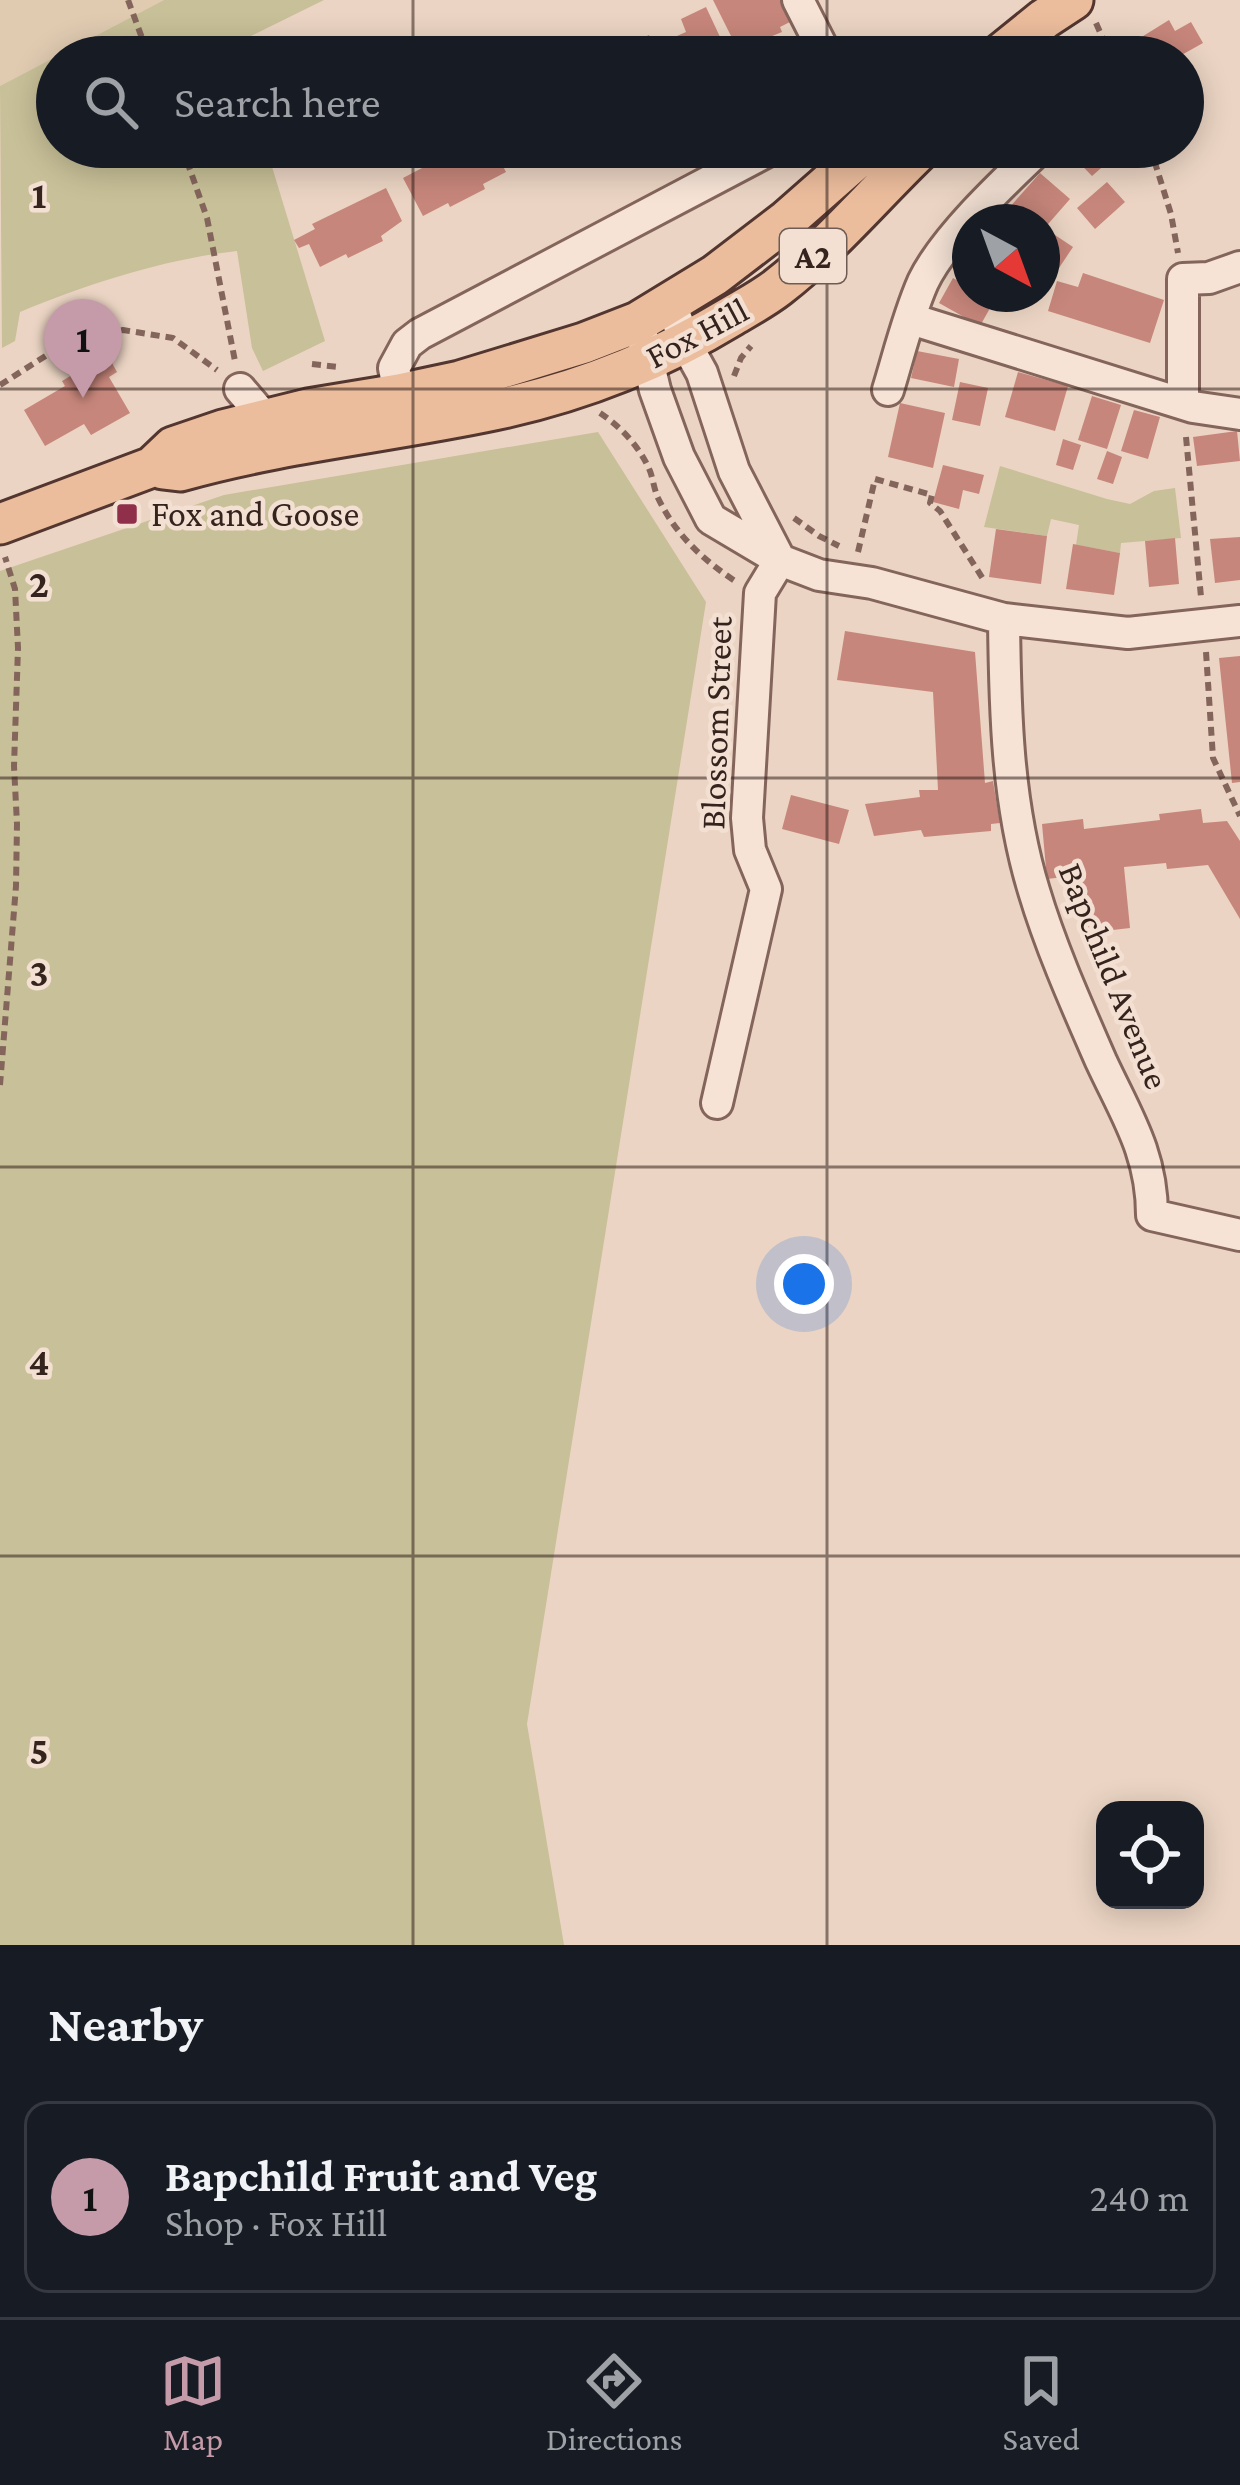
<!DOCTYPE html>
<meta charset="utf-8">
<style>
:root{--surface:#171b24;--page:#242831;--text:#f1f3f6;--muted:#9ea1a6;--line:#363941;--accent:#c59ba9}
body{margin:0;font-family:"Crimson Pro",serif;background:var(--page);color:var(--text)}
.controls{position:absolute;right:36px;bottom:36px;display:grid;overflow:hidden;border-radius:24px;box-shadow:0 6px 30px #0003}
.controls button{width:108px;height:108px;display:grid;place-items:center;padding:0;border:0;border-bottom:3px solid var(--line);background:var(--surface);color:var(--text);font:60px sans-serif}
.compass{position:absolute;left:952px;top:204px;width:108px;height:108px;border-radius:50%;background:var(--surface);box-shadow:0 6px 30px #0003;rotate:139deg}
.you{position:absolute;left:804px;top:1284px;width:42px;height:42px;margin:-30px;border:9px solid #fff;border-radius:50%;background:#1a73e8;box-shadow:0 0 0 18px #1a73e833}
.badge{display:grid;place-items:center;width:78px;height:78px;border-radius:50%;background:var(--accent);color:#111;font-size:39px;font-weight:700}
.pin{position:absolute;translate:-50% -99px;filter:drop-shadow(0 3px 6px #0008)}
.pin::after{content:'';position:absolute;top:63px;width:42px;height:36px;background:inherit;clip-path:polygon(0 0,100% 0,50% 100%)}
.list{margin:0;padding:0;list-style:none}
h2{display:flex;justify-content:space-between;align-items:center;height:156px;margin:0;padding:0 48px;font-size:51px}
h2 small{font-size:39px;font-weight:400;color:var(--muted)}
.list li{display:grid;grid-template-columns:78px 1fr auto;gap:36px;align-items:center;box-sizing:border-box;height:192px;margin:0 24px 24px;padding:0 24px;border:3px solid var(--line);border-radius:24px}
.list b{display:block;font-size:45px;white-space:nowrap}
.list p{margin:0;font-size:39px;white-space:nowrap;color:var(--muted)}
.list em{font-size:39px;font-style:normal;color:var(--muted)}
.icon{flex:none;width:66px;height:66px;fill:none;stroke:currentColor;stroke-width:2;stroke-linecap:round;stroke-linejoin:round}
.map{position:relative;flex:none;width:1240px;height:1945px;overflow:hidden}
.search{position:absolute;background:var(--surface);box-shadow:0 6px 30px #0003;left:36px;right:36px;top:36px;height:132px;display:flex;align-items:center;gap:30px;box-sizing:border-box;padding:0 42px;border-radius:66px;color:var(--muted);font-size:45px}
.sheet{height:372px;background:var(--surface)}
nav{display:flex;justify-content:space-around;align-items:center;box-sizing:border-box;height:168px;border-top:3px solid var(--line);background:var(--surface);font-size:33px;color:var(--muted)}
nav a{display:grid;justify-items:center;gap:6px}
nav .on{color:var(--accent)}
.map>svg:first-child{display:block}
.farmland{fill:#e0cbb1}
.green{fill:#c8c098}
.building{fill:#c7867b}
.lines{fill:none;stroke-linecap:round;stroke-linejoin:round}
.minor-casing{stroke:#84655b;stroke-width:36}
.major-casing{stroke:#52362f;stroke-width:45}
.path{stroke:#84655b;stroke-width:6;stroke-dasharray:9 6;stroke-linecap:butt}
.minor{stroke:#f6e3d6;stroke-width:30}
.major{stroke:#ecbd9d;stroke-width:39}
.grid{fill:none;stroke:#35231e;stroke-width:3;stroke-opacity:0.55}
.poi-dot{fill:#8f2f4a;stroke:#f3e0d2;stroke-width:4.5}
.labels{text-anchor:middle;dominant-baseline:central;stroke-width:9;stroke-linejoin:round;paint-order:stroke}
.shield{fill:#f3e0d2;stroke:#6e5c54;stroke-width:3}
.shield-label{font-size:33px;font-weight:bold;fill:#35231e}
.street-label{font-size:36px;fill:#35231e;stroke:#f3e0d2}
.poi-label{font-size:36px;fill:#35231e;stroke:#f3e0d2;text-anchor:start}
.grid-label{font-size:39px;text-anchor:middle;font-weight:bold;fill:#35231e;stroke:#f3e0d2;stroke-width:9;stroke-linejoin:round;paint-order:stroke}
</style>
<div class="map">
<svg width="1240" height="1945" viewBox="0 0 1240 1945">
<rect width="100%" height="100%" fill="#ebd4c3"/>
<path class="farmland" d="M0,0H164L0,86Z"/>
<path class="green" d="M164,0H324L235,44L238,57H57V147H266L325,341L263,371L252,348L237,251C165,259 87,284 20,312L15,341L2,348L0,86Z
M598,432L706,602L527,1724L564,1945H0V571L224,495Z
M1000,466L1107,499L1130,504L1154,491L1175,488L1181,538L1121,543L1120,553L1076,545L1079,525L1051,519L1047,536L984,527Z"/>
<path class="building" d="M713,0H789L798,18L780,27L782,32L738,50Z
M706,7L728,54L722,57H668L661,43L686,32L681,19Z
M1169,20L1175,31L1191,22L1203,43L1178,57H1141L1138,52L1145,48L1140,38Z
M649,35L659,57H609L606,50L623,42L625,46Z
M462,147H493L506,172L483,184L485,189L450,207L448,203L423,216L403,178Z
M516,147H574L553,158L549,149L524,162Z
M1064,147H1125L1092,176Z
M1040,173L1070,199L1042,231V222H1026L1009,208Z
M1107,182L1125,202L1095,229L1077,208Z
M386,188L402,221L381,236L383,241L348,258L346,254L320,267L309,244L299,248L294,240L315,229L312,224Z
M1049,231L1073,247L1051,280L1042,274V241Z
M966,253L970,256V282L954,272Z
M1083,273L1164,300L1150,343L1048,311L1057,281L1078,287Z
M953,278L970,288V294H982L994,301L980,326L939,303Z
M917,351L959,359L954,387L911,378Z
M107,354L117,372L109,377L130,413L91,435L84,424L45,446L24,410L65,386L62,381Z
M1018,372L1068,386L1055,431L1005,417Z
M960,382L988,388L980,426L952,420Z
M1092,396L1121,405L1107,449L1078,440Z
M900,403L945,413L933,468L888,457Z
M1134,410L1160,417L1148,459L1121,451Z
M1237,431L1240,461L1197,466L1193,437Z
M1063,439L1081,445L1073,470L1056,465Z
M1107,451L1122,457L1113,484L1097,479Z
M943,465L984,475L979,494L963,490L959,509L933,502Z
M996,529L1047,536L1041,584L989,577Z
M1240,537V580L1215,583L1210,539Z
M1175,538L1179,584L1149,587L1145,541Z
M1073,544L1120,553L1114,595L1066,589Z
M845,631L975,652L985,783L993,781L1000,823L991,824V831L924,837L921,830L874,836L865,804L920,797L919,790H938L933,692L837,680Z
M1240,656V782L1232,783L1219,658Z
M791,795L849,810L839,844L782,829Z
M1201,809L1203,823L1227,821L1240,841V919L1208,865L1167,869L1166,863L1124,867L1130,928L1087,933L1081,875L1047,879L1042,824L1083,819L1084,829L1160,820L1159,814Z"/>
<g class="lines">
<defs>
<path id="minor" d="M798,0L827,57
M671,304L686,344L702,373L734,471L780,560
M911,319L1193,407L1240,414
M643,339L655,390L679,457L711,519L780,560L819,575L872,583L1004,619L1128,633L1240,621
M240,389L275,430
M888,390C899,354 908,316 923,282C944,238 1005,181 1041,147
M1183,403V279L1209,278L1240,267
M412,412L399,394L394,368L407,344L420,334L775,147
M1004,619C1005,711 1007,803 1034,891C1051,948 1077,1006 1101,1061C1126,1115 1152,1153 1152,1215L1240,1235
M717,1103L766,889L750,850L747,818L760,593L780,560"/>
<path id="major" d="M997,57L1044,19L1073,0
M163,469L180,471C283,442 390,432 494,410C579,392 658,361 732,316C747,307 764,298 778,287C831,246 875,193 923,147
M0,524L152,467L173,447L223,430L308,409L399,394L460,381L584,343L638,322L715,275L787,220L870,147"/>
</defs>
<use href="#minor" class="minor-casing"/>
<use href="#major" class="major-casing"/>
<path class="path" d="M128,0L149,57
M1096,23L1111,57
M946,57L967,41
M182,147L207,218L235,361
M1150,147L1171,214L1178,253
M312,364L339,367
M734,376L741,358L751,346
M0,385L69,341L123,330L173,338L217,370
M600,413C621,427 640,447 650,471C653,479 654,489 658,498C676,535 702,559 735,581
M1186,437L1201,597
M794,518L819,536L839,546
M858,552L875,479L932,495L930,503L940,511L985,582
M1206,652L1213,758L1240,816
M0,1085L16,886L17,824L14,766L18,648L15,589L5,557"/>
<use href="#minor" class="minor"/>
<use href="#major" class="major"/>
</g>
<path class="grid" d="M413,0V57M827,0V57M413,147V1945M827,147V1945M0,389H1240M0,778H1240M0,1167H1240M0,1556H1240"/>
<rect class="poi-dot" x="115" y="502" width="24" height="24" rx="6"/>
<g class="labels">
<rect class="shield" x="780" y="229" width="66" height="54" rx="9"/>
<g class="shield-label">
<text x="813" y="256">A2</text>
</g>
<g class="street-label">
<text transform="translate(697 333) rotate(-28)">Fox Hill</text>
<text transform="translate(716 723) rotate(-88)">Blossom Street</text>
<text transform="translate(1114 976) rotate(68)">Bapchild Avenue</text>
</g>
<g class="poi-label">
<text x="151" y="514">Fox and Goose</text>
</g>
</g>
<g class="grid-label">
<text x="39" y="208">1</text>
<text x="39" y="597">2</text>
<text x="39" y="986">3</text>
<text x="39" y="1375">4</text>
<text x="39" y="1764">5</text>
</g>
</svg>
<div class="controls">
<button><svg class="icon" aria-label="locate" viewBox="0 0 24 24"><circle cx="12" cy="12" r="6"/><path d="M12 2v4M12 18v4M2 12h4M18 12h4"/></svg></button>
</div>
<svg class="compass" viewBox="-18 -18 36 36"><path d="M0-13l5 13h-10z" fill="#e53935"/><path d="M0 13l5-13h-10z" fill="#9ea1a6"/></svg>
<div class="you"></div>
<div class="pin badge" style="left:83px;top:398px">1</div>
<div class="search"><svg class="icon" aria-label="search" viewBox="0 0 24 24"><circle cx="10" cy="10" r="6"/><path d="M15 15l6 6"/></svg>Search here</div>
</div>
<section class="sheet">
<h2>Nearby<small></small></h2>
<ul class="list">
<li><span class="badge">1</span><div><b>Bapchild Fruit and Veg</b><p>Shop · Fox Hill</p></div><em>240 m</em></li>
</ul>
</section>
<nav>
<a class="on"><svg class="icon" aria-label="map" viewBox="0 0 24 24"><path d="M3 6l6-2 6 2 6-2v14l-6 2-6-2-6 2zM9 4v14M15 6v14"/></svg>Map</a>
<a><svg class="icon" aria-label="directions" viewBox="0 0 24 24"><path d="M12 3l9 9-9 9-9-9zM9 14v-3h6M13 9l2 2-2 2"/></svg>Directions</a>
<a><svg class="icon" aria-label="saved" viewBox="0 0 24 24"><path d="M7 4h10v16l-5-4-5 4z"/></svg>Saved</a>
</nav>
